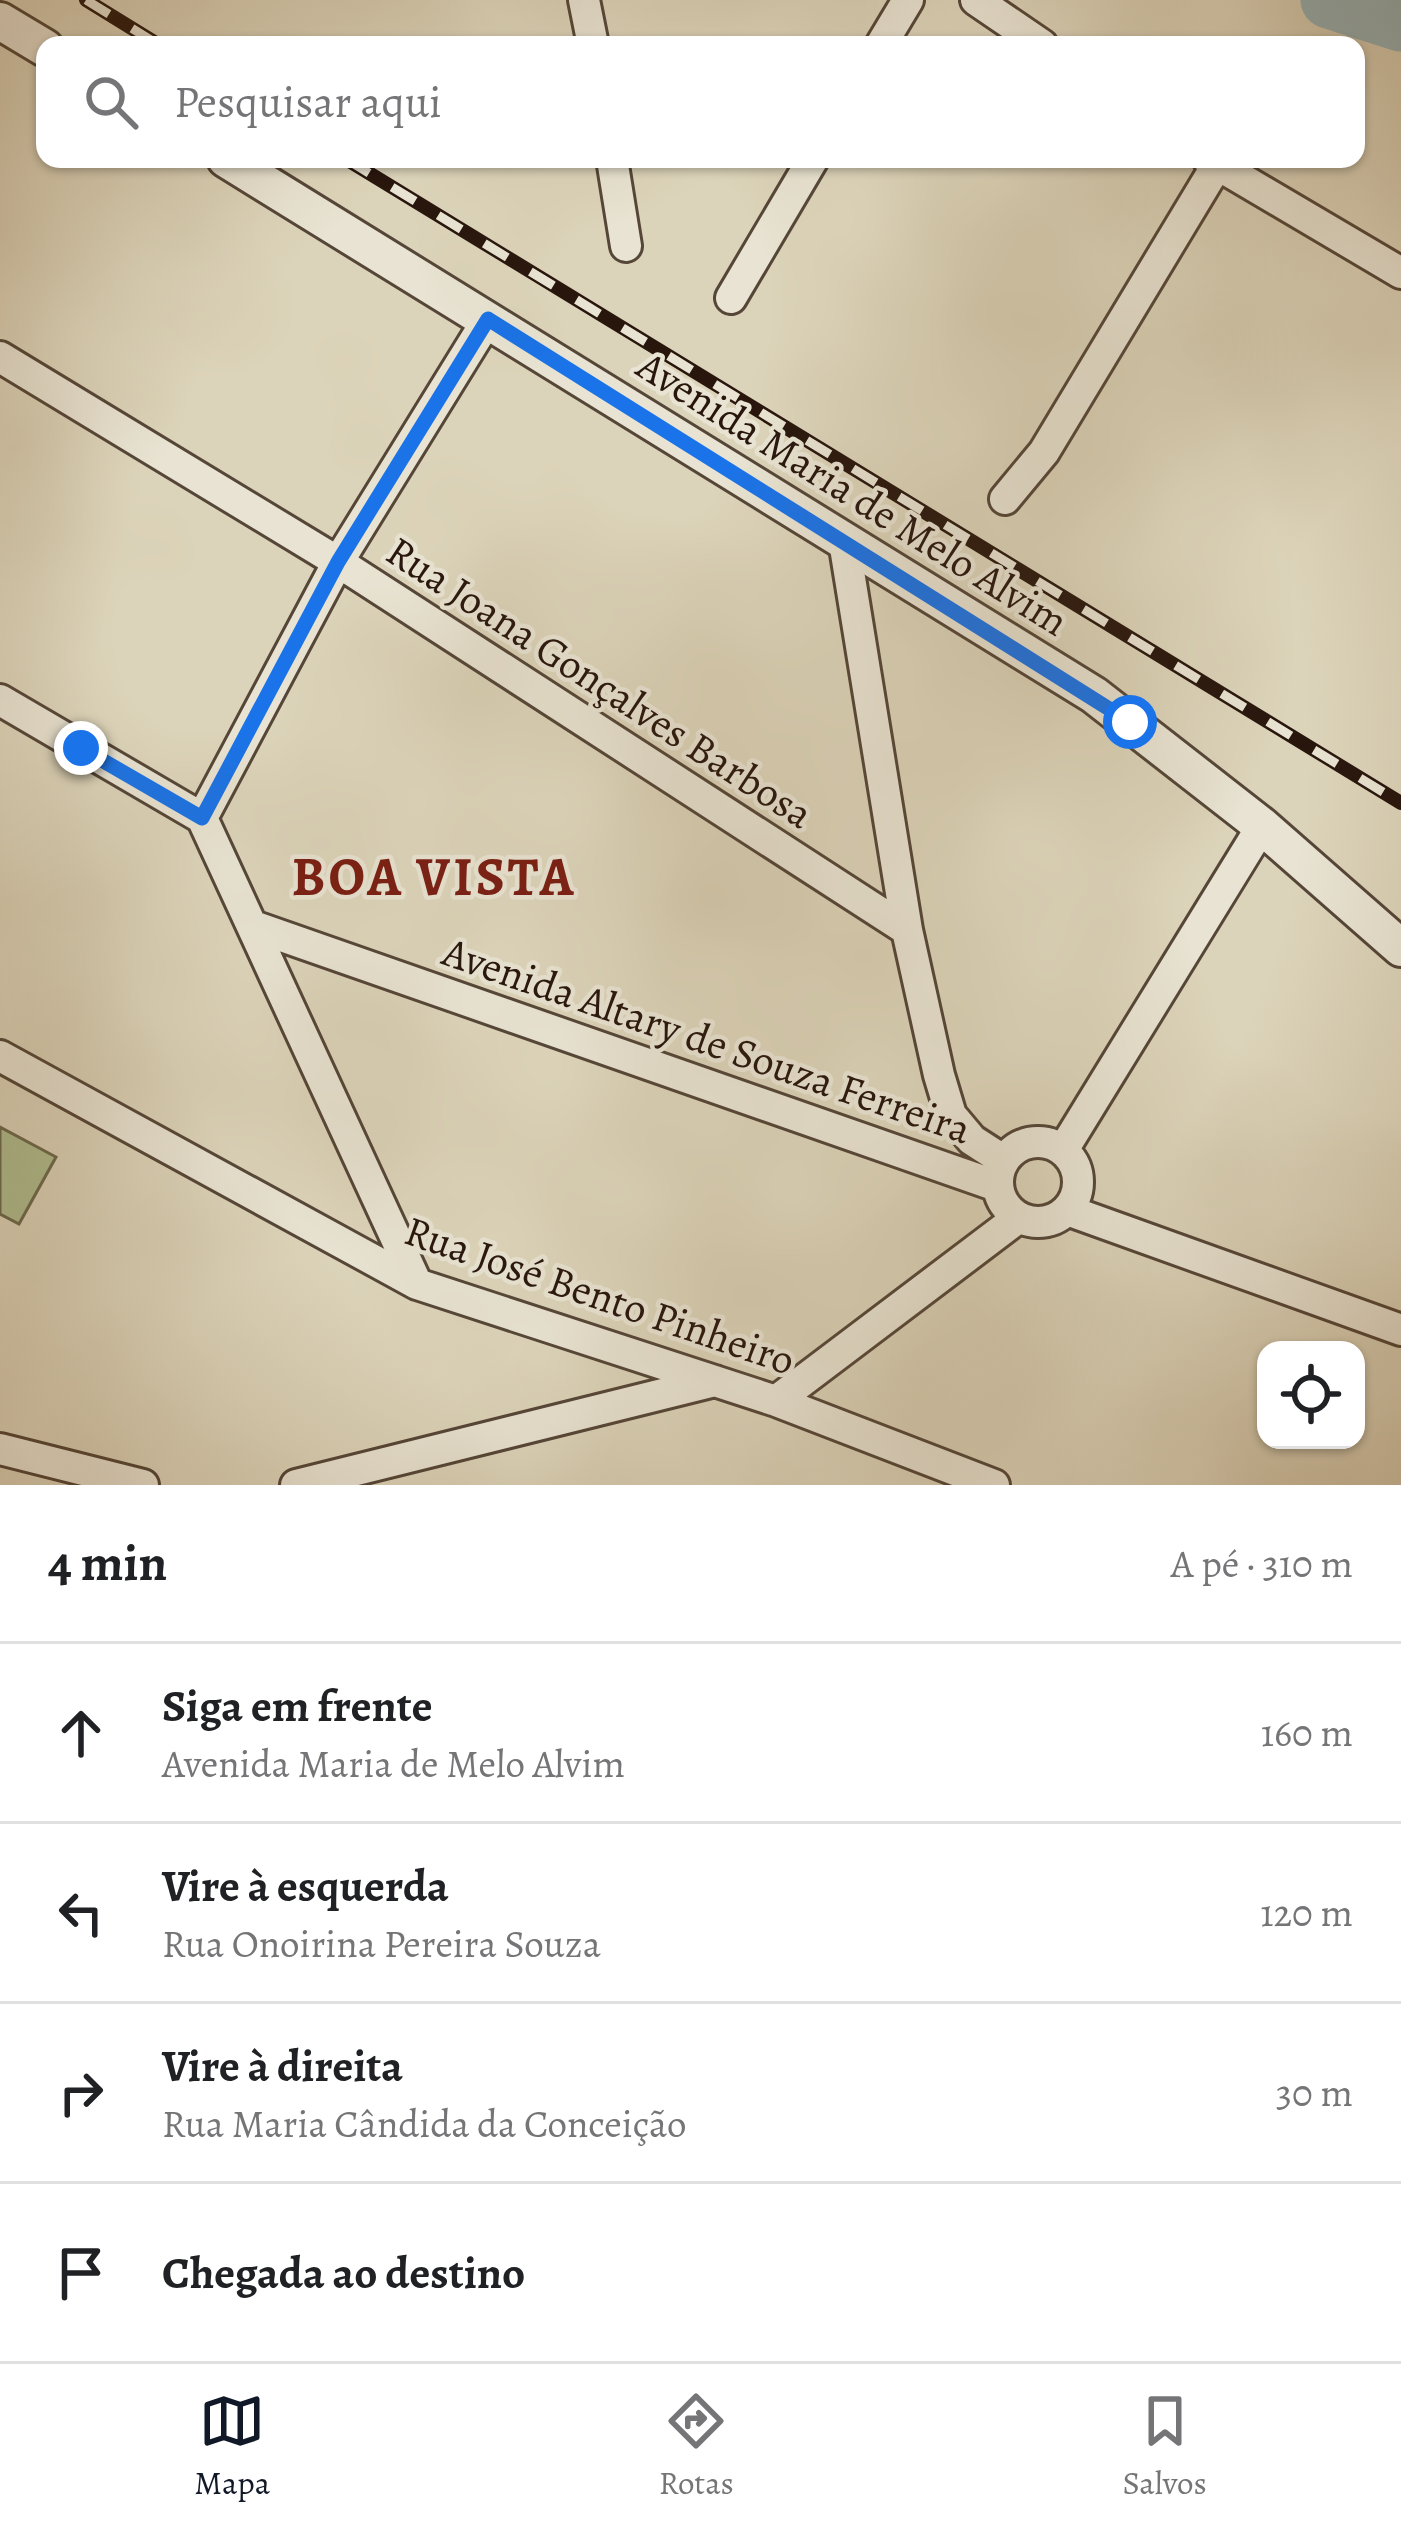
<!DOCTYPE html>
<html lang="pt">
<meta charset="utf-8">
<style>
:root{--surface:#fff;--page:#f6f6f6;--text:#202124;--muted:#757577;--line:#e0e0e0;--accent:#111827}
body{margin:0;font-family:Alegreya,serif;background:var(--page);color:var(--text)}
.controls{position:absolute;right:36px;bottom:36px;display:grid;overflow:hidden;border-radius:24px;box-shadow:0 3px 9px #0004}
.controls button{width:108px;height:108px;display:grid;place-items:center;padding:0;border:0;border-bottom:3px solid var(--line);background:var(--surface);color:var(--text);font:60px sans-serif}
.stop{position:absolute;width:36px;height:36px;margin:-27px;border:9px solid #1a73e8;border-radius:50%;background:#fff}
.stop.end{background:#1a73e8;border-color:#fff;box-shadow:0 3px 12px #0008}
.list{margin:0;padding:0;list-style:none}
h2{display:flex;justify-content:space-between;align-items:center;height:156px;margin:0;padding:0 48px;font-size:51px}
h2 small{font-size:39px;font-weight:400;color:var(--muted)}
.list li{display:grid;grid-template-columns:78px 1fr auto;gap:36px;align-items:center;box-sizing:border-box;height:180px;padding:0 48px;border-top:3px solid var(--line)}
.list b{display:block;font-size:45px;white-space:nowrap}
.list p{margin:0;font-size:39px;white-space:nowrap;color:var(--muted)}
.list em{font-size:39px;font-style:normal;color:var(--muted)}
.icon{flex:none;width:66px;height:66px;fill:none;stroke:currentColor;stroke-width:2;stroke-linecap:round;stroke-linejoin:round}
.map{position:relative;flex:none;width:1401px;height:1485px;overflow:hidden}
.search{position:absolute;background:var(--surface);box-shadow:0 3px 9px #0004;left:36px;right:36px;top:36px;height:132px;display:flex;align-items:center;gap:30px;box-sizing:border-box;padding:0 42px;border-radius:24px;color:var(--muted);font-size:45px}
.sheet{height:876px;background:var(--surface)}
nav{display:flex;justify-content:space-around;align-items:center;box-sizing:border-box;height:168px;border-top:3px solid var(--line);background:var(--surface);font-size:33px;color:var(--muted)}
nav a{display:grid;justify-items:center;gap:6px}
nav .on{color:var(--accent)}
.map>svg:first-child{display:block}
.green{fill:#afbd90;stroke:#6c6a4e;stroke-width:3}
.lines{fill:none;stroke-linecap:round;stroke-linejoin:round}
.river{stroke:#98b5bb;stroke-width:57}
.minor-casing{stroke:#554638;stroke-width:36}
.tertiary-casing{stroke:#554638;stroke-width:42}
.minor{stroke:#e8e3d2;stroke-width:30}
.tertiary{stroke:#e8e3d2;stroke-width:36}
.rail-casing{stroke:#28160d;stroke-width:14}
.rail{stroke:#e8e3d2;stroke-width:9;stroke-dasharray:27;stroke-linecap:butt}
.route{stroke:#1a73e8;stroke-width:15}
.labels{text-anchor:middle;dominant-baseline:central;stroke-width:9;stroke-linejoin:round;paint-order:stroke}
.street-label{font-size:42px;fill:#28160d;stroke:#e8e3d2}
.district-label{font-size:54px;font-weight:bold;letter-spacing:3px;fill:#7a1f14;stroke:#e8e3d2}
</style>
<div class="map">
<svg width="1401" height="1485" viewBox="0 0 1401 1485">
<rect width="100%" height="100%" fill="#dcd4ba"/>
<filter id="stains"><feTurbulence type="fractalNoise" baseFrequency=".00167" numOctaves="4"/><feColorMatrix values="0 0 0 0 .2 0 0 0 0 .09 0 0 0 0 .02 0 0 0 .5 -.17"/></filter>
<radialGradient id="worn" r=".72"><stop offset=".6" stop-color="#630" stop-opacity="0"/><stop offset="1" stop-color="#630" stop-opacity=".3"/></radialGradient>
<path class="green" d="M0,1127L56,1157L19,1224L0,1214Z"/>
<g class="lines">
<path class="river" d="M1329,0L1401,23"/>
<defs>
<path id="minor" d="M584,0L593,45
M976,0L1042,45
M881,45L908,0
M612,159L626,246
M1208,159L1401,273
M731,298L813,159
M0,357L338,562L907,930
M1005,499L1044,452L1217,165
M844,541L907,930L939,1075L951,1115L972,1140L1003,1160
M0,700L202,818L417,1284
M202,818L338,562L488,319
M253,926L997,1186
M0,1056L417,1284L776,1401L994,1485
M998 1182a40 40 0 1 1 80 0a40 40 0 1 1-80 0Z
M1063,1150L1262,826
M1067,1210L1401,1330
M776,1401L1018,1218
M0,1449L143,1485
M296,1485L715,1381"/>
<path id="tertiary" d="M0,21L45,48
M226,159L1094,695L1262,826L1401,948"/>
</defs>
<use href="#minor" class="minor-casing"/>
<use href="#tertiary" class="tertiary-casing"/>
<use href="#minor" class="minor"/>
<use href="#tertiary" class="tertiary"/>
<defs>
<path id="rail" d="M86,0L159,45
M346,159L1401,803"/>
</defs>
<use href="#rail" class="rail-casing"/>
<use href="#rail" class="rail"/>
</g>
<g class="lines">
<path class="route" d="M81,748L202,818L338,562L488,319L1130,722"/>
</g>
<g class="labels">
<g class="street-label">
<text transform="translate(853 493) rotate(32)">Avenida Maria de Melo Alvim</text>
<text transform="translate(600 682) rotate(33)">Rua Joana Gonçalves Barbosa</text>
<text transform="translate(707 1040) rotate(19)">Avenida Altary de Souza Ferreira</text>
<text transform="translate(600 1295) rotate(19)">Rua José Bento Pinheiro</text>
</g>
<g class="district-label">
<text x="434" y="877">BOA VISTA</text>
</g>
</g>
<rect width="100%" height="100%" filter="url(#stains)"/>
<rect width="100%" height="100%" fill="url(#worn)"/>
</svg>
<div class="controls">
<button><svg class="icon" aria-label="locate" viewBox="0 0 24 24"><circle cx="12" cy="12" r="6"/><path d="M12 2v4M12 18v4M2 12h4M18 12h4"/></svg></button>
</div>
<div class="stop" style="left:1130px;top:722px"></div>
<div class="stop end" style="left:81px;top:748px"></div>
<div class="search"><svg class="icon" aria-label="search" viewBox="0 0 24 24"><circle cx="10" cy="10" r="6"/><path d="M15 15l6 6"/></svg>Pesquisar aqui</div>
</div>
<section class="sheet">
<h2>4 min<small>A pé · 310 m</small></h2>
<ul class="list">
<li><svg class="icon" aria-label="ahead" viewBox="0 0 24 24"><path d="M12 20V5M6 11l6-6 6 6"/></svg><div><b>Siga em frente</b><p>Avenida Maria de Melo Alvim</p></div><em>160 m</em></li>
<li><svg class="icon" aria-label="left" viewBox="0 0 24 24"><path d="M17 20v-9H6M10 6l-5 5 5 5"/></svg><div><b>Vire à esquerda</b><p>Rua Onoirina Pereira Souza</p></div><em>120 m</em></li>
<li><svg class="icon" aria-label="right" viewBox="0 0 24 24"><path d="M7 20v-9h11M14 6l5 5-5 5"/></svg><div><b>Vire à direita</b><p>Rua Maria Cândida da Conceição</p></div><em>30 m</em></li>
<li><svg class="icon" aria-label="arrive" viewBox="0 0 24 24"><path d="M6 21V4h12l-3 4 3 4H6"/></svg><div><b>Chegada ao destino</b></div></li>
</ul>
</section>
<nav>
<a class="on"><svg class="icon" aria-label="map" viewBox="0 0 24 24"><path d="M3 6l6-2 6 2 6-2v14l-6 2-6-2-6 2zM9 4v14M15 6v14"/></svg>Mapa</a>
<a><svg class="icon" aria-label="directions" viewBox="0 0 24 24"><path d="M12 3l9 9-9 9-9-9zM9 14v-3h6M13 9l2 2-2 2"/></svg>Rotas</a>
<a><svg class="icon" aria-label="saved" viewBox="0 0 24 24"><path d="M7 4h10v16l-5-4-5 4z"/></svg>Salvos</a>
</nav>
